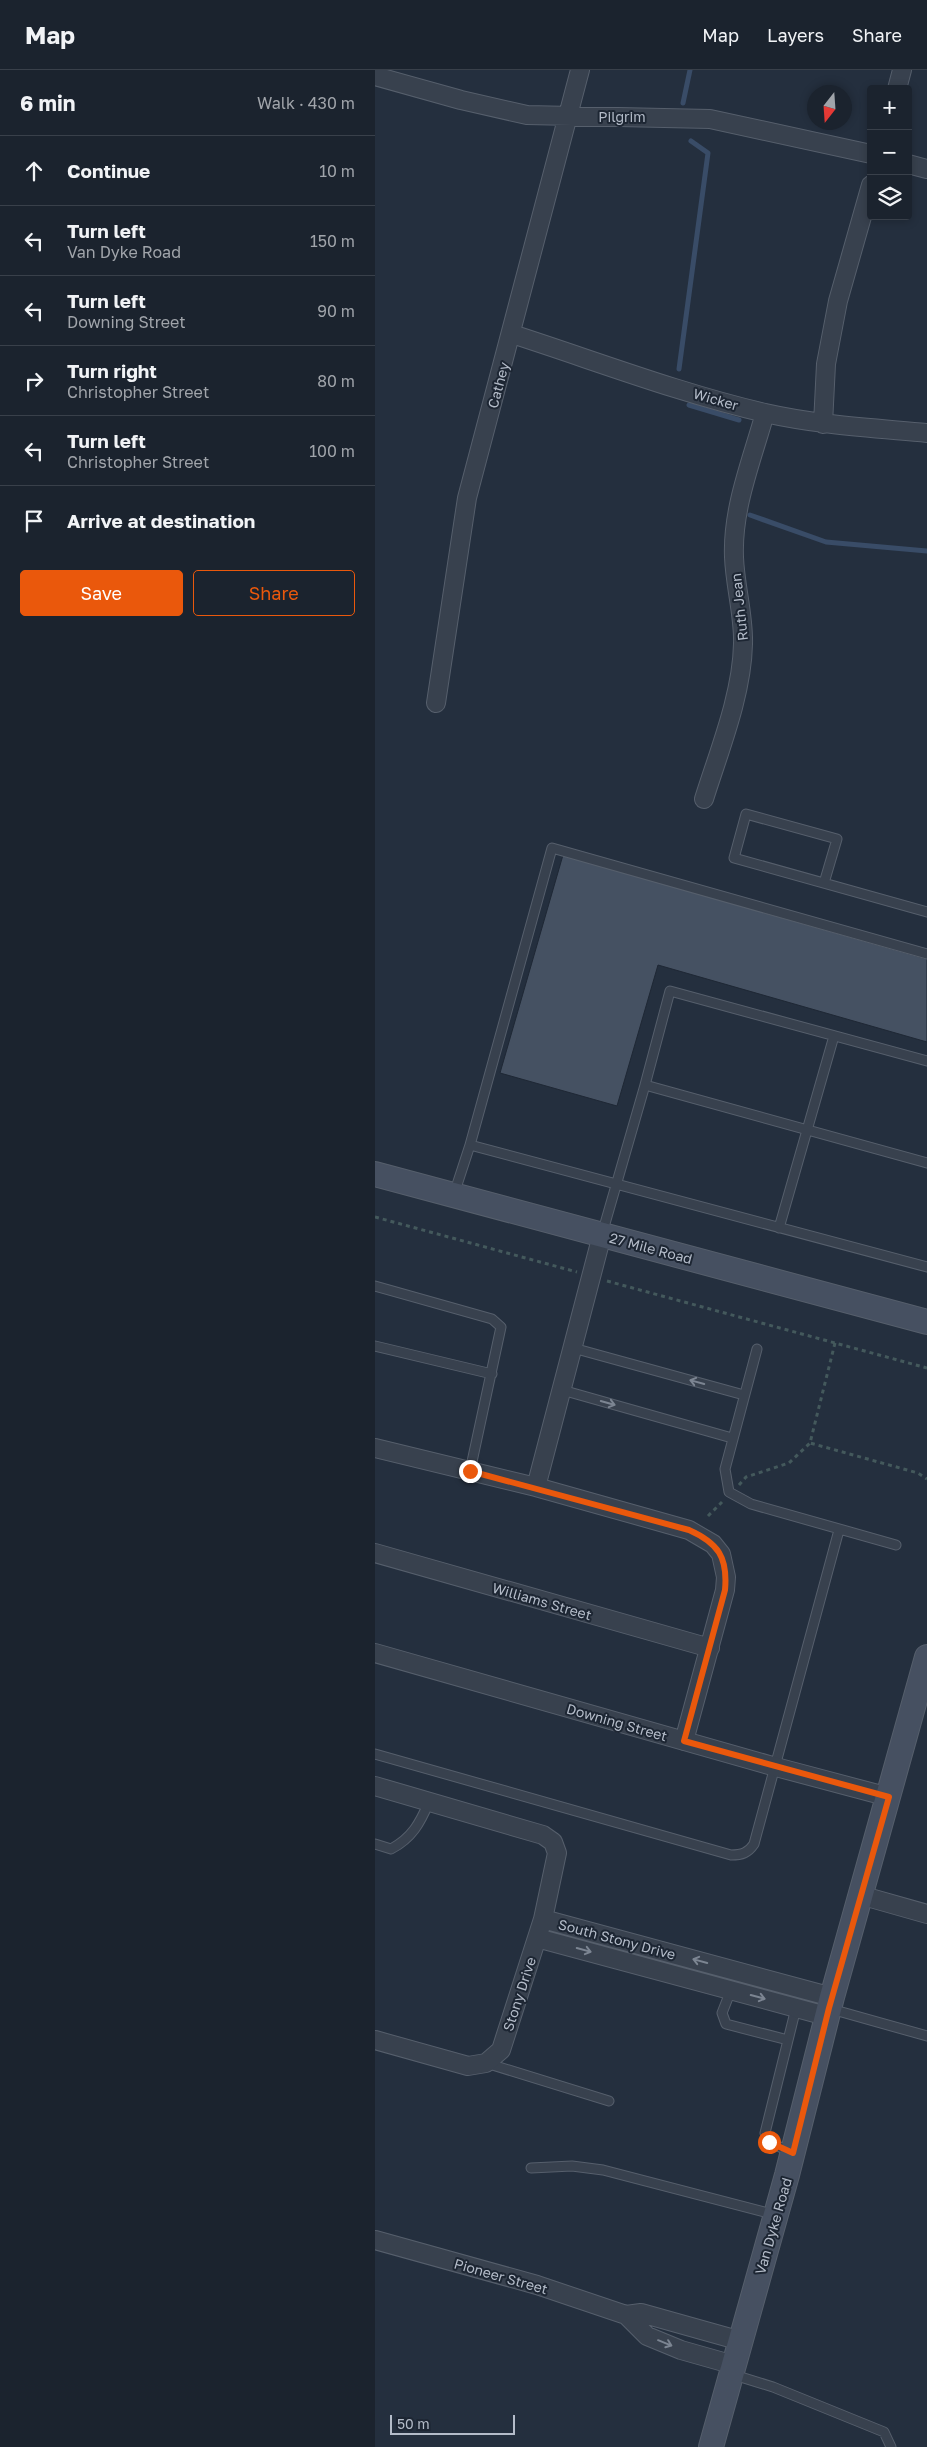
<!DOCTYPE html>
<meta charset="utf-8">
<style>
:root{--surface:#1b232e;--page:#282f3a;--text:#f1f3f6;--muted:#a0a4aa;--line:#39404a;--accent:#ea580c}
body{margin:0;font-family:"Golos Text",sans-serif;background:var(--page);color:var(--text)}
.controls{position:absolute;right:15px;top:15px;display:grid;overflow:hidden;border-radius:5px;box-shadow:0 2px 8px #0003}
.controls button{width:45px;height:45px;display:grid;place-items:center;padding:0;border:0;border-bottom:1px solid var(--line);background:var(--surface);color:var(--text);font:25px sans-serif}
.compass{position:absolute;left:432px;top:15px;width:45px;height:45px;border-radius:50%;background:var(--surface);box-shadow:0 2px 8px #0003;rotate:197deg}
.scale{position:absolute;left:15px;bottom:12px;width:125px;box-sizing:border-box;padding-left:5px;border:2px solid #b4bcc9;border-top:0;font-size:14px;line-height:18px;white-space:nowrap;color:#b4bcc9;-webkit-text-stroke:4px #1d2633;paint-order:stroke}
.stop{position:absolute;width:15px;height:15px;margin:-11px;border:4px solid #ea580c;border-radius:50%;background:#fff}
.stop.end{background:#ea580c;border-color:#fff;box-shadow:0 1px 5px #0008}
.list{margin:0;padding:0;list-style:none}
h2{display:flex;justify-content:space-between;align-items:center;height:65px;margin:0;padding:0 20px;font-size:21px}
h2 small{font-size:16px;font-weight:400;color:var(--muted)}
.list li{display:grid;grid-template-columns:32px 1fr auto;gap:15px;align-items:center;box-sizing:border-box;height:70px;padding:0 20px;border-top:1px solid var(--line)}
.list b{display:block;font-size:19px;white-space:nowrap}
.list p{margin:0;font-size:16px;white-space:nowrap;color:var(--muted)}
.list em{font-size:16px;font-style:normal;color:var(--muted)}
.actions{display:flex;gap:10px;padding:15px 20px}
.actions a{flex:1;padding:11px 0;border:1px solid var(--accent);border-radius:5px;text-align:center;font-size:18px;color:var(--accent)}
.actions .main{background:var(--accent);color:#fff}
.icon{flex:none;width:28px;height:28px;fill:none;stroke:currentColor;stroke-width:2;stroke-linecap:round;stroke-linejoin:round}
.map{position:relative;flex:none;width:552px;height:2377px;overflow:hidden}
header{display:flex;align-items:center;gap:30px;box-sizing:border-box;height:70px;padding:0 25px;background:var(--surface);border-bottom:1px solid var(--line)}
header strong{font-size:24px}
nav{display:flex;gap:28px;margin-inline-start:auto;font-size:18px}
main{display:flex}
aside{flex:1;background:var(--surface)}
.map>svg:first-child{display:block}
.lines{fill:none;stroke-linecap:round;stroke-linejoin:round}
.stream{stroke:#394c67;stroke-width:5}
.building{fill:#455162;stroke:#1f2835}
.lane-casing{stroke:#565f6c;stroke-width:11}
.street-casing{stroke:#565f6c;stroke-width:20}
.secondary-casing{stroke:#565f6c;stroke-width:26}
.path{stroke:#44595c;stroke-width:3;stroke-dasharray:4 4;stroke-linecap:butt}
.lane{stroke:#38414e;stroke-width:9}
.street{stroke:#38414e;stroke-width:18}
.secondary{stroke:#465061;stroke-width:24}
.oneway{stroke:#7c8592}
.route{stroke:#ea580c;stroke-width:6}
.labels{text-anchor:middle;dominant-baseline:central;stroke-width:4;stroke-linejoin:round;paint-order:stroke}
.street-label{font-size:14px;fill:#b4bcc9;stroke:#1d2633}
</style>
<header>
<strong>Map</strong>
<nav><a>Map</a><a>Layers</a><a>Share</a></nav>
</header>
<main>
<aside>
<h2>6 min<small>Walk · 430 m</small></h2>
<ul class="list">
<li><svg class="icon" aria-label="ahead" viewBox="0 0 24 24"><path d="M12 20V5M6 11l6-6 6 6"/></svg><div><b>Continue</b></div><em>10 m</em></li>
<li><svg class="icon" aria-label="left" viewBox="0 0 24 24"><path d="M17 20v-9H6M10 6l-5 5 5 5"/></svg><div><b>Turn left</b><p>Van Dyke Road</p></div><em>150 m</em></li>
<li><svg class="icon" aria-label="left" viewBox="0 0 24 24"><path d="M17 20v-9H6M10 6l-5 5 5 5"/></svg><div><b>Turn left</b><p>Downing Street</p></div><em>90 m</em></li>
<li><svg class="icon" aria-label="right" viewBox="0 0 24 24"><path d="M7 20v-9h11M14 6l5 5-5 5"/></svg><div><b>Turn right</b><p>Christopher Street</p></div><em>80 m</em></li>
<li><svg class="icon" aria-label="left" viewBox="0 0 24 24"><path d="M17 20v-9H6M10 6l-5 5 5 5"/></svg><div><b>Turn left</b><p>Christopher Street</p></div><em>100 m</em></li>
<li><svg class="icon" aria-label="arrive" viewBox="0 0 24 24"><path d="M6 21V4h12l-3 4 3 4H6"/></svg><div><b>Arrive at destination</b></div></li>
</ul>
<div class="actions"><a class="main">Save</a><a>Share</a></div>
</aside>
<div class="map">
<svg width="552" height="2377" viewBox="0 0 552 2377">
<rect width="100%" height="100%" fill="#242f3e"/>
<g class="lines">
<path class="stream" d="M308,33L315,0
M304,299L333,83L316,71
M314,335L364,350
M375,445L451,472L552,481"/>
</g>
<path class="building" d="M188,785L552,889V972L283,895L242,1036L125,1003Z"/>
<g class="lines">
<defs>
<path id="lane" d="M449,813L462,769L371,744L359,788L552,842
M552,884L177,778L95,1075L552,1197
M270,1015L295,921L552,991
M79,1124L95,1075
M404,1158L459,966
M227,1164L270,1015L552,1093
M0,1216L117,1249L126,1257L95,1401
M0,1276L117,1304
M198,1278L369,1325
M382,1279L350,1399L354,1422L376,1434L521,1475
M187,1320L357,1368
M0,1684L356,1785C367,1785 373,1783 379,1774L464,1460
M0,1774L16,1779C37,1768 45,1753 54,1732
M356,1920L347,1943L351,1954L413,1970
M456,1939L552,1966
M111,1993L234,2031
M418,2083L394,2072L390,2063L421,1938
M156,2098L197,2096L228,2100L401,2145
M356,2304L398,2317L509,2362L516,2377"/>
<path id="street" d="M0,6L86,30L152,45L335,49L496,84
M522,19L527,0
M533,94L552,99
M137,264C221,291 304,323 390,343C443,355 498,358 552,363
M448,354L451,294L463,231L496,115
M61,633L92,428L205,0
M329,729C344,681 367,625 368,574C369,546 360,516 359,487C357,438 377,390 390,343
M0,1378L161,1417L314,1460L338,1474L346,1484L351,1507L350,1520L309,1671
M161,1417L227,1165
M0,1483L335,1578
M0,1583L401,1697L514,1727
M0,1716L168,1765L178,1772L182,1783L168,1849L126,1980L111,1993L93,1996L0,1970
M485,1825L552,1844
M168,1849L457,1927
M162,1868L451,1946
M0,2170L162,2215L251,2245L266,2243L366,2271
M251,2245L272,2266L306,2280L359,2295"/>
<path id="secondary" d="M0,1104L552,1252
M336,2377L412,2105L457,1927L552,1587"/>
</defs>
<use href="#lane" class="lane-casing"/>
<use href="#street" class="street-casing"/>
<use href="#secondary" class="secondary-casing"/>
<path class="path" d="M0,1147L202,1202
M232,1211L552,1298
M460,1273L435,1373L543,1403L552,1409
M364,1415L371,1407L414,1393L435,1373
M333,1446L347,1432"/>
<use href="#lane" class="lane"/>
<use href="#street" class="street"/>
<use href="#secondary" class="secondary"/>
</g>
<defs><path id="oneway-shaft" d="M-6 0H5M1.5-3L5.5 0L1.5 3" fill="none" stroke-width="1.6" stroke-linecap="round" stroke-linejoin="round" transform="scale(1.25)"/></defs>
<g class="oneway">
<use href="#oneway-shaft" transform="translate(322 1312) rotate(-165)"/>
<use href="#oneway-shaft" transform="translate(233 1333) rotate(16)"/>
<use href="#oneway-shaft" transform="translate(209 1880) rotate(15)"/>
<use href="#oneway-shaft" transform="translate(325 1891) rotate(-165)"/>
<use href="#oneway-shaft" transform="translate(383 1927) rotate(15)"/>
<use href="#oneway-shaft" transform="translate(290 2273) rotate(22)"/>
</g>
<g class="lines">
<path class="route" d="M95,1401L314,1460C343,1473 353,1487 350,1520L309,1671L514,1727L454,1938L418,2083L394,2072"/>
</g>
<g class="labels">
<g class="street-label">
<text x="247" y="46">Pilgrim</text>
<text transform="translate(123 315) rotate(-75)">Cathey</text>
<text transform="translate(341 329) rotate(16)">Wicker</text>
<text transform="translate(364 537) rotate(-96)">Ruth Jean</text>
<text transform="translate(276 1178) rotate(15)">27 Mile Road</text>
<text transform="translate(167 1531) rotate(16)">Williams Street</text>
<text transform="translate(242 1652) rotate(16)">Downing Street</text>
<text transform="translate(242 1869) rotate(15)">South Stony Drive</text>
<text transform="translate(144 1924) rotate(-72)">Stony Drive</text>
<text transform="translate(398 2156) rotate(-74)">Van Dyke Road</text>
<text transform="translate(126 2206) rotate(16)">Pioneer Street</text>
</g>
</g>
</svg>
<div class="controls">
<button>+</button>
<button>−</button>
<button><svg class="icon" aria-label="layers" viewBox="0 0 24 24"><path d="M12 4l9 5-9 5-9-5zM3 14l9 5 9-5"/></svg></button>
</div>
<svg class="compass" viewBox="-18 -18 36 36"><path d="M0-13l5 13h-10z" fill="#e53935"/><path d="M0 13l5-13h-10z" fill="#a0a4aa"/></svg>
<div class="scale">50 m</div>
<div class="stop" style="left:394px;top:2072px"></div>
<div class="stop end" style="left:95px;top:1401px"></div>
</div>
</main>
